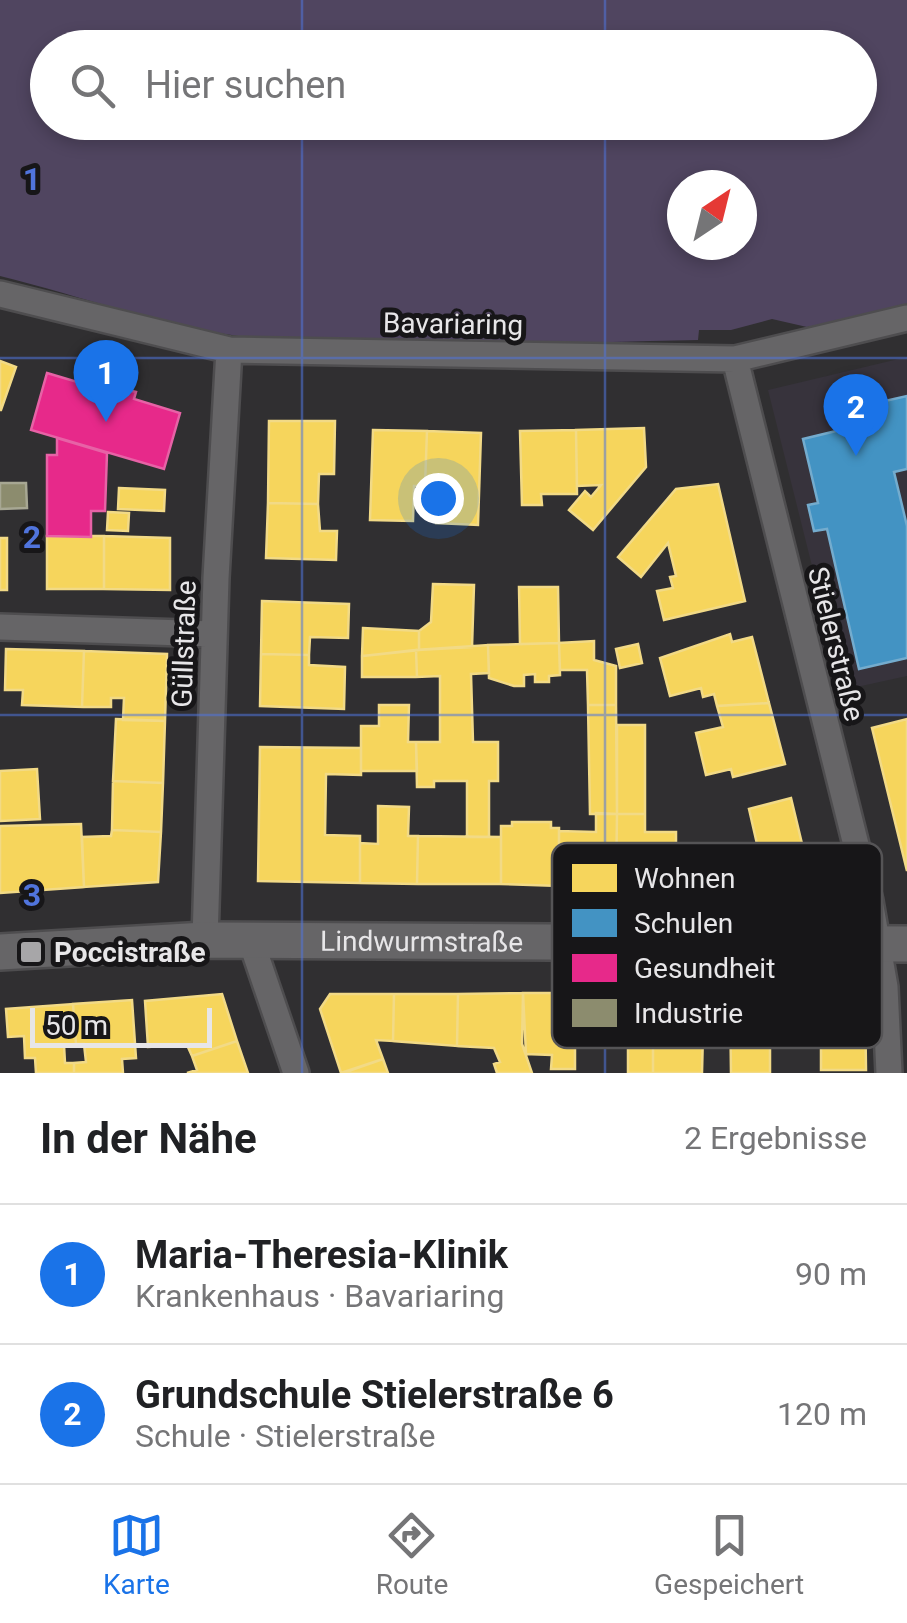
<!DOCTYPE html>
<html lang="de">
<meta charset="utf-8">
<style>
:root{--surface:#fff;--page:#f2f2f2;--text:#202124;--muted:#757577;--line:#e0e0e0;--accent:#1a73e8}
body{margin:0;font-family:Roboto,sans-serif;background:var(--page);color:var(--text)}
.compass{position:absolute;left:667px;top:170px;width:90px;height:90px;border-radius:50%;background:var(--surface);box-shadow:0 5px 15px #0003;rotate:35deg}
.scale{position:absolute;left:30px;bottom:25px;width:182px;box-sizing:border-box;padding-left:10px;border:5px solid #e7e6e8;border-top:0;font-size:28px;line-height:35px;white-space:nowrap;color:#e7e6e8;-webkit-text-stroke:8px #171618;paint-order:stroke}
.you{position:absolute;left:438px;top:498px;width:35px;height:35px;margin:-25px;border:8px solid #fff;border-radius:50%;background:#1a73e8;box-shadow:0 0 0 15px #1a73e833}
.badge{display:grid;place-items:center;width:65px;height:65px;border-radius:50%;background:var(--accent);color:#fff;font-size:32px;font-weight:700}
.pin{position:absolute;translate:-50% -82px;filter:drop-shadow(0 2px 5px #0008)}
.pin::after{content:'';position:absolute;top:52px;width:35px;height:30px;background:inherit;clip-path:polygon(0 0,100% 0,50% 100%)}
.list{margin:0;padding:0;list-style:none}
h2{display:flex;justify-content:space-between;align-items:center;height:130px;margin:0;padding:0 40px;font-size:42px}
h2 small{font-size:32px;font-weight:400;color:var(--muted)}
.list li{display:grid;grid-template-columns:65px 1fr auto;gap:30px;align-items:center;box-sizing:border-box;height:140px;padding:0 40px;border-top:2px solid var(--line)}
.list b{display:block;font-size:38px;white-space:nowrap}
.list p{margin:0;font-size:32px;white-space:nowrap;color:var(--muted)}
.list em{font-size:32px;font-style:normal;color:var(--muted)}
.icon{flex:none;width:55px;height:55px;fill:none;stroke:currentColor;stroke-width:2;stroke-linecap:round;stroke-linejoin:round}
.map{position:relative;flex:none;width:907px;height:1073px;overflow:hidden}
.search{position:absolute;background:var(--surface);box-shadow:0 5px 15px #0003;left:30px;right:30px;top:30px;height:110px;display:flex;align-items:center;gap:25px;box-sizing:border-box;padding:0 35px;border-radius:55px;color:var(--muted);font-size:38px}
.sheet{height:410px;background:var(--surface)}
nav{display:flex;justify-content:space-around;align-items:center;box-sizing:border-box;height:140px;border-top:2px solid var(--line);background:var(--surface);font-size:28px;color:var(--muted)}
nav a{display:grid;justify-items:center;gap:5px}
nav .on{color:var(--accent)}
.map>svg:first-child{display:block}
.built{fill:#37333c}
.green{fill:#504560;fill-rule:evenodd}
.homes{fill:#f6d55c;stroke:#f2da86;stroke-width:2.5}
.schools{fill:#4393c3;stroke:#74acce;stroke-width:2.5}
.health{fill:#e7298a;stroke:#e762a6;stroke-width:2.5}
.industry{fill:#8c8c6e;stroke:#a7a793;stroke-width:2.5}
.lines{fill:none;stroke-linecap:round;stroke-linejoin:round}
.minor-casing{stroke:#4e4d4f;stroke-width:30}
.secondary-casing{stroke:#4e4d4f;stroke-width:40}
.minor{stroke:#666567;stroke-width:25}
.secondary{stroke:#666567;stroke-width:35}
.grid{fill:none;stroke:#5074dc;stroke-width:2.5;stroke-opacity:0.55}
.poi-dot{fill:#a7a6a8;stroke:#171618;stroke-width:4}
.labels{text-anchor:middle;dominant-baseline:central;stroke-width:10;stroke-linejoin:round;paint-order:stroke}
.street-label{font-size:28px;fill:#e7e6e8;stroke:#171618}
.poi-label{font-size:28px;font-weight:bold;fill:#e7e6e8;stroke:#171618;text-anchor:start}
.key{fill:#171618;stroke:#555456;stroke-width:2.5}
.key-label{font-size:28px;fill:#e7e6e8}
.grid-label{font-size:32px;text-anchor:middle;font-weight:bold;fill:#5074dc;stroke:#171618;stroke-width:10;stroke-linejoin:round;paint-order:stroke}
</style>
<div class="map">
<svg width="907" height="1073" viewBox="0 0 907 1073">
<rect width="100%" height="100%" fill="#302f31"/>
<path class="built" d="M907,357V676L843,690L768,390Z"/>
<path class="green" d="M0,0H907V307L807,327L772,319L731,330H699L698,340C557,342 413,352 273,340C181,333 89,298 0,276ZM48,48H860V122H48ZM682,185H742V245H682Z"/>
<path class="homes" d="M0,361L16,367L1,410H0Z
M269,421H335L334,474H319L318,504L268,503Z
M644,428L646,467L593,530L569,510L585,491L591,497L601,485L577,486L576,430Z
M373,430L427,431L425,486H414L413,521L370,520Z
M576,430L577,494H541L542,505H522L520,431Z
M427,431L481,433L478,525L436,523L437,487L425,486Z
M718,484L745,601L664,620L657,591L673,588L670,577L676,576L668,543L641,577L618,557L676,489Z
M119,488L165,490L164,511L118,509Z
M268,503L318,504L320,531H337L336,560L266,558Z
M108,512L129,513L128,531L107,530Z
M47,536H104V589H47Z
M104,536L170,538V590L104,589Z
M0,538H7V590H0Z
M433,584L474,585L472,647L419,650V631L431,622Z
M519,587H558L559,643L520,644Z
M262,601L349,604L348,638L310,637L309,655L261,654Z
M363,628L419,631V650L362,656Z
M730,634L732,642L752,637L769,703L717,706L714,694L703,697L701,688L670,696L660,658Z
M594,641V660L616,666V705H588L587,670H560L559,643Z
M559,643L560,675L549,676V682H535V674L524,675V686H514L489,678L488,645Z
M638,644L642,663L620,668L616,649Z
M488,645L489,673L471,674L473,742H498V781H489V837H467V781H434V787H417L416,742H440V676L417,677L416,650Z
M6,649L84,651L82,707L22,705L23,690H5Z
M416,650L417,677H362V656Z
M84,651L167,654L165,721L123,720L124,698H111V707H82Z
M261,654L309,655V665L345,667L344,709L260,706Z
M769,703L785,764L733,777L731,769L706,775L696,733L723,727L717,706Z
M379,705H409L408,742H416L417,771H361V726H379Z
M588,705H616L617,814H590Z
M116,719L165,721L163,783L113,781Z
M907,719V871L872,728Z
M617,725H645V814H617Z
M260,747L361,748V775L326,774L325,835L360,836V883L258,881Z
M37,769L40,819L0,821V771Z
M113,781L163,783L161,832L112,830Z
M791,798L810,877L802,889L676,888V845L757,844L749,809Z
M378,806L409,807L408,836H418L417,884L360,883V843L378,844Z
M596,813L617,814L616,887L559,886V831L596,832Z
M617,814H645V832H676V888L616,887Z
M512,822H551V828H559V886L501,884V826H512Z
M81,824L84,887L0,893V826Z
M112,830L161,832L158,882L84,887L82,837L111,836Z
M418,836L501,837V884H417Z
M523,993L522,1044L532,1073H497L494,1064L500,1062L494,1048L457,1046L458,994Z
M523,993H587V1037H575V1069H551L552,1055L526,1054Z
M587,993L653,994V1073H628V1043L587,1042Z
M222,994L237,1041L192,1056L187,1045L148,1047L145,1001Z
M330,994H394L393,1041L376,1040L383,1059L341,1073L320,1009Z
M394,994H458L457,1046L393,1041Z
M653,994L704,995L702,1073H653Z
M795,998H865L866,1070H821V1042H795Z
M795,998V1042H770V1073H731L730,999Z
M132,1000L136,1058L122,1059L123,1073H74V1063L86,1062L84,1044H76L73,1004Z
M73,1004L76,1044L64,1045L65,1063H74V1073H36L35,1058H25L24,1036L8,1037L6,1009Z
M237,1041L248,1073H187L197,1070L192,1056Z
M383,1059L388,1073H343Z"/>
<path class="schools" d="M907,396V469L894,472L907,526V658L859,669L827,529L814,531L808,505L818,503L803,439L836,431L832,413Z"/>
<path class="health" d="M47,373L94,387L96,380L125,384L124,389L136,392L134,399L180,413L164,469L31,430Z
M57,438L107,453L105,511H91V537L47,536V455H57Z"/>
<path class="industry" d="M0,483H26L27,508L0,509Z"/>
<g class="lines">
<defs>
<path id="minor" d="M0,294L229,350L735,359L907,318
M735,359L870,901L885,987L889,1073
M0,627L214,634
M205,940L216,578L229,350
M251,941L296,1073"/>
<g id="secondary">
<path id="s1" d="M0,952L205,940L907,944"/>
</g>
</defs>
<use href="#minor" class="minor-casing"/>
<use href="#secondary" class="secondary-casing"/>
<use href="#minor" class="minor"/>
<use href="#secondary" class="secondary"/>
</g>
<path class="grid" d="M302,0V48M605,0V48M302,122V1073M605,122V1073M0,358H907M0,715H907"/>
<rect class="poi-dot" x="19" y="940" width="24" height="24" rx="5"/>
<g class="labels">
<g class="street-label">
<text transform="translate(453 324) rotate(1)">Bavariaring</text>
<text transform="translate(184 644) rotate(-88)">Güllstraße</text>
<text transform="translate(836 644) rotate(76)">Stielerstraße</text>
<text stroke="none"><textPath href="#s1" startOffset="422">Lindwurmstraße</textPath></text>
</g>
<g class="poi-label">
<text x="54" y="952">Poccistraße</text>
</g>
</g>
<rect x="552" y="843" width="330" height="205" rx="15" class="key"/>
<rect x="572" y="864" width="45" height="28" fill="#f6d55c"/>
<rect x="572" y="909" width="45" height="28" fill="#4393c3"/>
<rect x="572" y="954" width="45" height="28" fill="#e7298a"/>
<rect x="572" y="999" width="45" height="28" fill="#8c8c6e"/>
<g class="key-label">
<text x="634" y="888">Wohnen</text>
<text x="634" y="933">Schulen</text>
<text x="634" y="978">Gesundheit</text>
<text x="634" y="1023">Industrie</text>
</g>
<g class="grid-label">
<text x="32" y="190">1</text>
<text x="32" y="548">2</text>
<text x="32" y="906">3</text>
</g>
</svg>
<svg class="compass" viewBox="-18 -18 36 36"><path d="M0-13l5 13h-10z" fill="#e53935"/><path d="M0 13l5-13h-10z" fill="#757577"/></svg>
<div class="scale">50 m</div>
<div class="you"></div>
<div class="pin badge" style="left:106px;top:422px">1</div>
<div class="pin badge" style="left:856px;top:456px">2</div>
<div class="search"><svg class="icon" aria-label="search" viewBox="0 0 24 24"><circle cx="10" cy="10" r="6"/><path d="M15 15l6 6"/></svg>Hier suchen</div>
</div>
<section class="sheet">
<h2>In der Nähe<small>2 Ergebnisse</small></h2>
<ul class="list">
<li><span class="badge">1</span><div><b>Maria-Theresia-Klinik</b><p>Krankenhaus · Bavariaring</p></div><em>90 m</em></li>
<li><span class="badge">2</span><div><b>Grundschule Stielerstraße 6</b><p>Schule · Stielerstraße</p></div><em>120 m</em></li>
</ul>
</section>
<nav>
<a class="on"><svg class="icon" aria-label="map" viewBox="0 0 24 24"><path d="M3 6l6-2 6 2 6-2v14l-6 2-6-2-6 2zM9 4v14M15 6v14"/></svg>Karte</a>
<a><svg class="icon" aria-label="directions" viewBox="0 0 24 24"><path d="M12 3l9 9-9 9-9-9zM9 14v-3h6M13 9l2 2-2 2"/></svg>Route</a>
<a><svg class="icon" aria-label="saved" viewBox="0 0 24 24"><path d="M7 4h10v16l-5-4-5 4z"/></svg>Gespeichert</a>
</nav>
